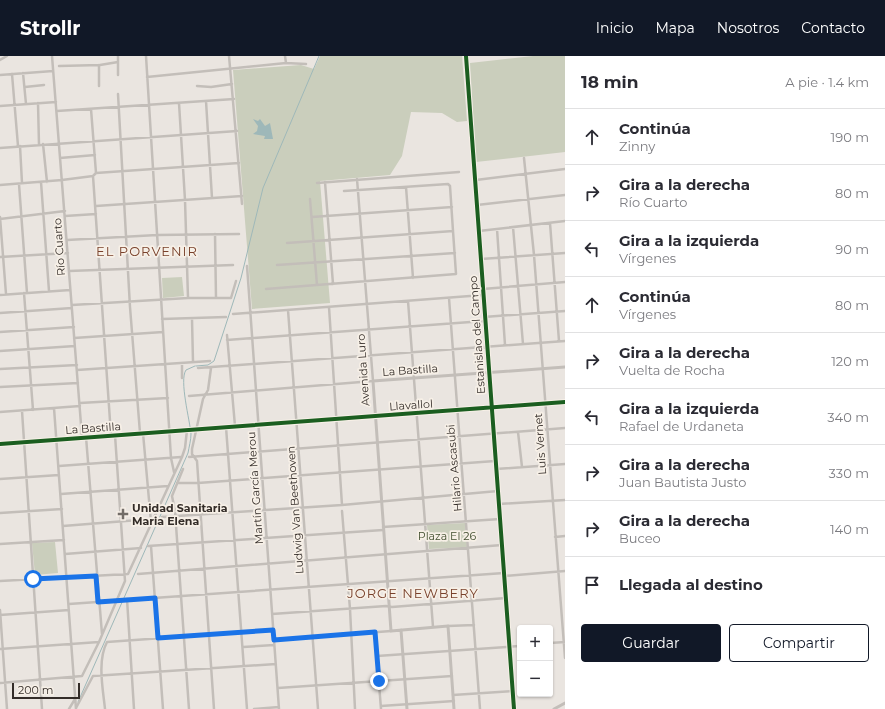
<!DOCTYPE html>
<html lang="es">
<meta charset="utf-8">
<style>
:root{--surface:#fff;--page:#f2f2f3;--text:#2b2b33;--muted:#7c7c81;--line:#e1e1e2;--accent:#111827}
body{margin:0;font-family:Montserrat,sans-serif;background:var(--page);color:var(--text)}
.controls{position:absolute;right:12px;bottom:12px;display:grid;overflow:hidden;border-radius:4px;box-shadow:0 1px 3px #0004}
.controls button{width:36px;height:36px;display:grid;place-items:center;padding:0;border:0;border-bottom:1px solid var(--line);background:var(--surface);color:var(--text);font:20px sans-serif}
.scale{position:absolute;left:12px;bottom:10px;width:68px;box-sizing:border-box;padding-left:4px;border:2px solid #332c28;border-top:0;font-size:11px;line-height:14px;white-space:nowrap;color:#332c28;-webkit-text-stroke:3px #f7f0e7;paint-order:stroke}
.stop{position:absolute;width:12px;height:12px;margin:-9px;border:3px solid #1a73e8;border-radius:50%;background:#fff}
.stop.end{background:#1a73e8;border-color:#fff;box-shadow:0 1px 4px #0008}
.list{margin:0;padding:0;list-style:none}
h2{display:flex;justify-content:space-between;align-items:center;height:52px;margin:0;padding:0 16px;font-size:17px}
h2 small{font-size:13px;font-weight:400;color:var(--muted)}
.list li{display:grid;grid-template-columns:26px 1fr auto;gap:12px;align-items:center;box-sizing:border-box;height:56px;padding:0 16px;border-top:1px solid var(--line)}
.list b{display:block;font-size:15px;white-space:nowrap}
.list p{margin:0;font-size:13px;white-space:nowrap;color:var(--muted)}
.list em{font-size:13px;font-style:normal;color:var(--muted)}
.actions{display:flex;gap:8px;padding:12px 16px}
.actions a{flex:1;padding:9px 0;border:1px solid var(--accent);border-radius:4px;text-align:center;font-size:14px;color:var(--accent)}
.actions .main{background:var(--accent);color:#fff}
.icon{flex:none;width:22px;height:22px;fill:none;stroke:currentColor;stroke-width:2;stroke-linecap:round;stroke-linejoin:round}
.map{position:relative;flex:none;width:565px;height:653px;overflow:hidden}
header{display:flex;align-items:center;gap:24px;box-sizing:border-box;height:56px;padding:0 20px;background:var(--accent);color:#fff}
header strong{font-size:19px}
nav{display:flex;gap:22px;margin-inline-start:auto;font-size:14px}
main{display:flex}
aside{flex:1;background:var(--surface)}
.map>svg:first-child{display:block}
.green{fill:#cacebc}
.water{fill:#9eb8b9}
.lines{fill:none;stroke-linecap:round;stroke-linejoin:round}
.stream{stroke:#9eb8b9;stroke-width:1}
.minor{stroke:#c3beb9;stroke-width:2.5}
.tertiary{stroke:#c3beb9;stroke-width:3}
.cycleway-casing{stroke:#f7f0e7;stroke-width:6}
.cycleway{stroke:#1b5e20;stroke-width:4}
.route{stroke:#1a73e8;stroke-width:5}
.poi-dot{fill:#736d68;stroke:#f7f0e7;stroke-width:1.5}
.labels{text-anchor:middle;dominant-baseline:central;stroke-width:3.5;stroke-linejoin:round;paint-order:stroke}
.street-label{font-size:11px;fill:#332c28;stroke:#f7f0e7}
.poi-label{font-size:11px;font-weight:bold;fill:#332c28;stroke:#f7f0e7;text-anchor:start}
.park-label{font-size:11px;fill:#414e2f;stroke:#f7f0e7}
.quarter-label{font-size:13px;letter-spacing:1px;fill:#79412b;stroke:#f7f0e7}
</style>
<header>
<strong>Strollr</strong>
<nav><a>Inicio</a><a>Mapa</a><a>Nosotros</a><a>Contacto</a></nav>
</header>
<main>
<div class="map">
<svg width="565" height="653" viewBox="0 0 565 653">
<rect width="100%" height="100%" fill="#eae5e0"/>
<path class="green" d="M320,0H462L467,65L457,66L442,57L411,56L402,100L390,119L320,125L330,247L252,253L233,14L301,9L314,13Z
M533,0H565V96L476,106L470,7Z
M182,221L184,240L163,242L162,222Z
M465,467L467,491L429,493L427,469Z
M55,486L58,517L35,519L32,487Z"/>
<path class="water" d="M253,63L258,65L260,63L265,70L270,67L273,83H264L265,80L253,78L257,75L258,70Z"/>
<g class="lines">
<path class="stream" d="M196,310L208,309L214,305L241,222L263,132L319,0
M78,646L188,397C189,391 191,384 191,378C190,365 179,324 186,314L195,310"/>
<path class="minor" d="M52,0L82,381
M118,0V19
M146,0L171,402L174,416
M229,0L242,148
M285,0L286,7
M466,0L488,317
M0,4L7,0
M99,9V30
M59,10L100,9L118,6
M23,17L26,48
M12,18L18,90
M0,19L53,15
M147,21L286,7L306,8
M197,30L211,31L232,28
M25,31L44,29
M118,38L130,251L140,377
M206,45L212,142
M38,47L39,89
M179,47L185,144L188,242
M0,50L56,46
M91,53L96,117
M57,55L234,43
M43,88L47,126
M20,90L22,127
M0,92L237,75
M60,102L95,99
M524,102L534,199L565,602
M93,120L111,379
M476,124L565,113
M41,126L49,235
M325,126L333,228
M317,127L459,116
M19,128L27,237
M0,129L62,124L93,120L96,117L239,107
M406,131L413,222
M344,135L448,128L450,130L453,175
M310,143L317,229
M477,149L565,139
M96,150L242,140
M65,160L96,158
M0,161L6,238
M312,161L452,151
M0,163L65,155
M550,167L559,285
M513,171L523,288
M497,173L505,289
M479,175L565,165
M215,178L216,242
M67,184L157,179L239,178
M0,201L68,197
M481,203L565,197
M277,209L455,197
M247,210L279,653
M69,215L233,209
M266,233L456,218L453,175L287,187
M483,233L565,226
M24,237L33,354
M0,239L70,234
M449,242L480,653
M408,245L433,571
M72,249L188,242H231L236,225
M329,251L342,449
M288,254L318,653
M0,257L72,252
M233,258L483,239
M484,261L565,255
M162,263L226,261
M192,263L193,306
M0,276L74,271
M227,279L235,370
M74,282L163,276
M227,284L484,265
M0,295L75,290
M182,307V322
M198,312L565,285
M211,312L208,334L203,343L192,393V398L197,405L214,653
M0,313L77,309
M77,314L210,305
M0,331L78,327
M189,340L373,325L357,123
M80,347L168,342
M54,352L76,653
M22,355L42,653
M0,356L80,350
M226,371L247,653
M518,376L522,411
M143,377L151,466
M86,381L102,578
M0,388L565,346
M189,401L565,372
M59,410L181,401
M183,413L172,440L175,455L189,653
M496,413L565,408
M0,423L59,419
M177,427H198L495,405
M61,438L168,430
M499,448L565,444
M342,455L350,553L355,653
M0,457L62,453
M162,461L342,449L498,435
M63,470L151,463
M383,471L500,463
M555,481L565,480
M0,488L64,484
M148,490L383,474
M151,490L163,653
M65,498L141,492
M138,518L502,489
M504,520L565,515
M0,525L128,518L182,401L185,392L187,374
M127,543L134,653
M69,548L504,517
M0,554L7,653
M272,558L386,550L392,551L506,542
M0,559L69,554
M448,570L474,569
M375,576L381,653
M274,584L391,575
M550,587L565,586
M243,591L274,589
M0,593L99,586
M377,600L520,590
M0,627L82,620L99,586L125,525L115,379
M278,632L452,620
M453,639L513,635
M381,650L454,645
M76,652L93,620L276,608
M69,653L75,643
M105,653C103,633 97,605 107,586L273,574
M254,653L279,651"/>
<path class="tertiary" d="M488,317L514,653
M401,574L407,653
M454,653L448,570L391,575L373,325L565,311
M554,653L565,647"/>
<defs>
<path id="cycleway" d="M466,0L514,653
M0,388L565,346"/>
</defs>
<use href="#cycleway" class="cycleway-casing"/>
<use href="#cycleway" class="cycleway"/>
</g>
<g class="lines">
<path class="route" d="M33,523L96,520L98,546L155,542L158,582L273,574L274,584L375,576L379,625"/>
</g>
<path class="poi-dot" d="M121 452h4v4h4v4h-4v4h-4v-4h-4v-4h4z"/>
<g class="labels">
<g class="street-label">
<text transform="translate(59 191) rotate(-94)">Río Cuarto</text>
<text transform="translate(477 279) rotate(-94)">Estanislao del Campo</text>
<text transform="translate(363 314) rotate(-94)">Avenida Luro</text>
<text transform="translate(410 314) rotate(-4)">La Bastilla</text>
<text transform="translate(411 349) rotate(-4)">Llavallol</text>
<text transform="translate(93 372) rotate(-4)">La Bastilla</text>
<text transform="translate(540 388) rotate(-94)">Luis Vernet</text>
<text transform="translate(454 412) rotate(-95)">Hilario Ascasubi</text>
<text transform="translate(255 432) rotate(-94)">Martín García Merou</text>
<text transform="translate(295 454) rotate(-94)">Ludwig Van Beethoven</text>
</g>
<g class="poi-label">
<text x="132" y="452">Unidad Sanitaria<tspan x="132" dy="13">Maria Elena</tspan></text>
</g>
<g class="park-label">
<text x="447" y="480">Plaza El 26</text>
</g>
<g class="quarter-label">
<text x="147" y="195">EL PORVENIR</text>
<text x="413" y="537">JORGE NEWBERY</text>
</g>
</g>
</svg>
<div class="controls">
<button>+</button>
<button>−</button>
</div>
<div class="scale">200 m</div>
<div class="stop" style="left:33px;top:523px"></div>
<div class="stop end" style="left:379px;top:625px"></div>
</div>
<aside>
<h2>18 min<small>A pie · 1.4 km</small></h2>
<ul class="list">
<li><svg class="icon" aria-label="ahead" viewBox="0 0 24 24"><path d="M12 20V5M6 11l6-6 6 6"/></svg><div><b>Continúa</b><p>Zinny</p></div><em>190 m</em></li>
<li><svg class="icon" aria-label="right" viewBox="0 0 24 24"><path d="M7 20v-9h11M14 6l5 5-5 5"/></svg><div><b>Gira a la derecha</b><p>Río Cuarto</p></div><em>80 m</em></li>
<li><svg class="icon" aria-label="left" viewBox="0 0 24 24"><path d="M17 20v-9H6M10 6l-5 5 5 5"/></svg><div><b>Gira a la izquierda</b><p>Vírgenes</p></div><em>90 m</em></li>
<li><svg class="icon" aria-label="ahead" viewBox="0 0 24 24"><path d="M12 20V5M6 11l6-6 6 6"/></svg><div><b>Continúa</b><p>Vírgenes</p></div><em>80 m</em></li>
<li><svg class="icon" aria-label="right" viewBox="0 0 24 24"><path d="M7 20v-9h11M14 6l5 5-5 5"/></svg><div><b>Gira a la derecha</b><p>Vuelta de Rocha</p></div><em>120 m</em></li>
<li><svg class="icon" aria-label="left" viewBox="0 0 24 24"><path d="M17 20v-9H6M10 6l-5 5 5 5"/></svg><div><b>Gira a la izquierda</b><p>Rafael de Urdaneta</p></div><em>340 m</em></li>
<li><svg class="icon" aria-label="right" viewBox="0 0 24 24"><path d="M7 20v-9h11M14 6l5 5-5 5"/></svg><div><b>Gira a la derecha</b><p>Juan Bautista Justo</p></div><em>330 m</em></li>
<li><svg class="icon" aria-label="right" viewBox="0 0 24 24"><path d="M7 20v-9h11M14 6l5 5-5 5"/></svg><div><b>Gira a la derecha</b><p>Buceo</p></div><em>140 m</em></li>
<li><svg class="icon" aria-label="arrive" viewBox="0 0 24 24"><path d="M6 21V4h12l-3 4 3 4H6"/></svg><div><b>Llegada al destino</b></div></li>
</ul>
<div class="actions"><a class="main">Guardar</a><a>Compartir</a></div>
</aside>
</main>
